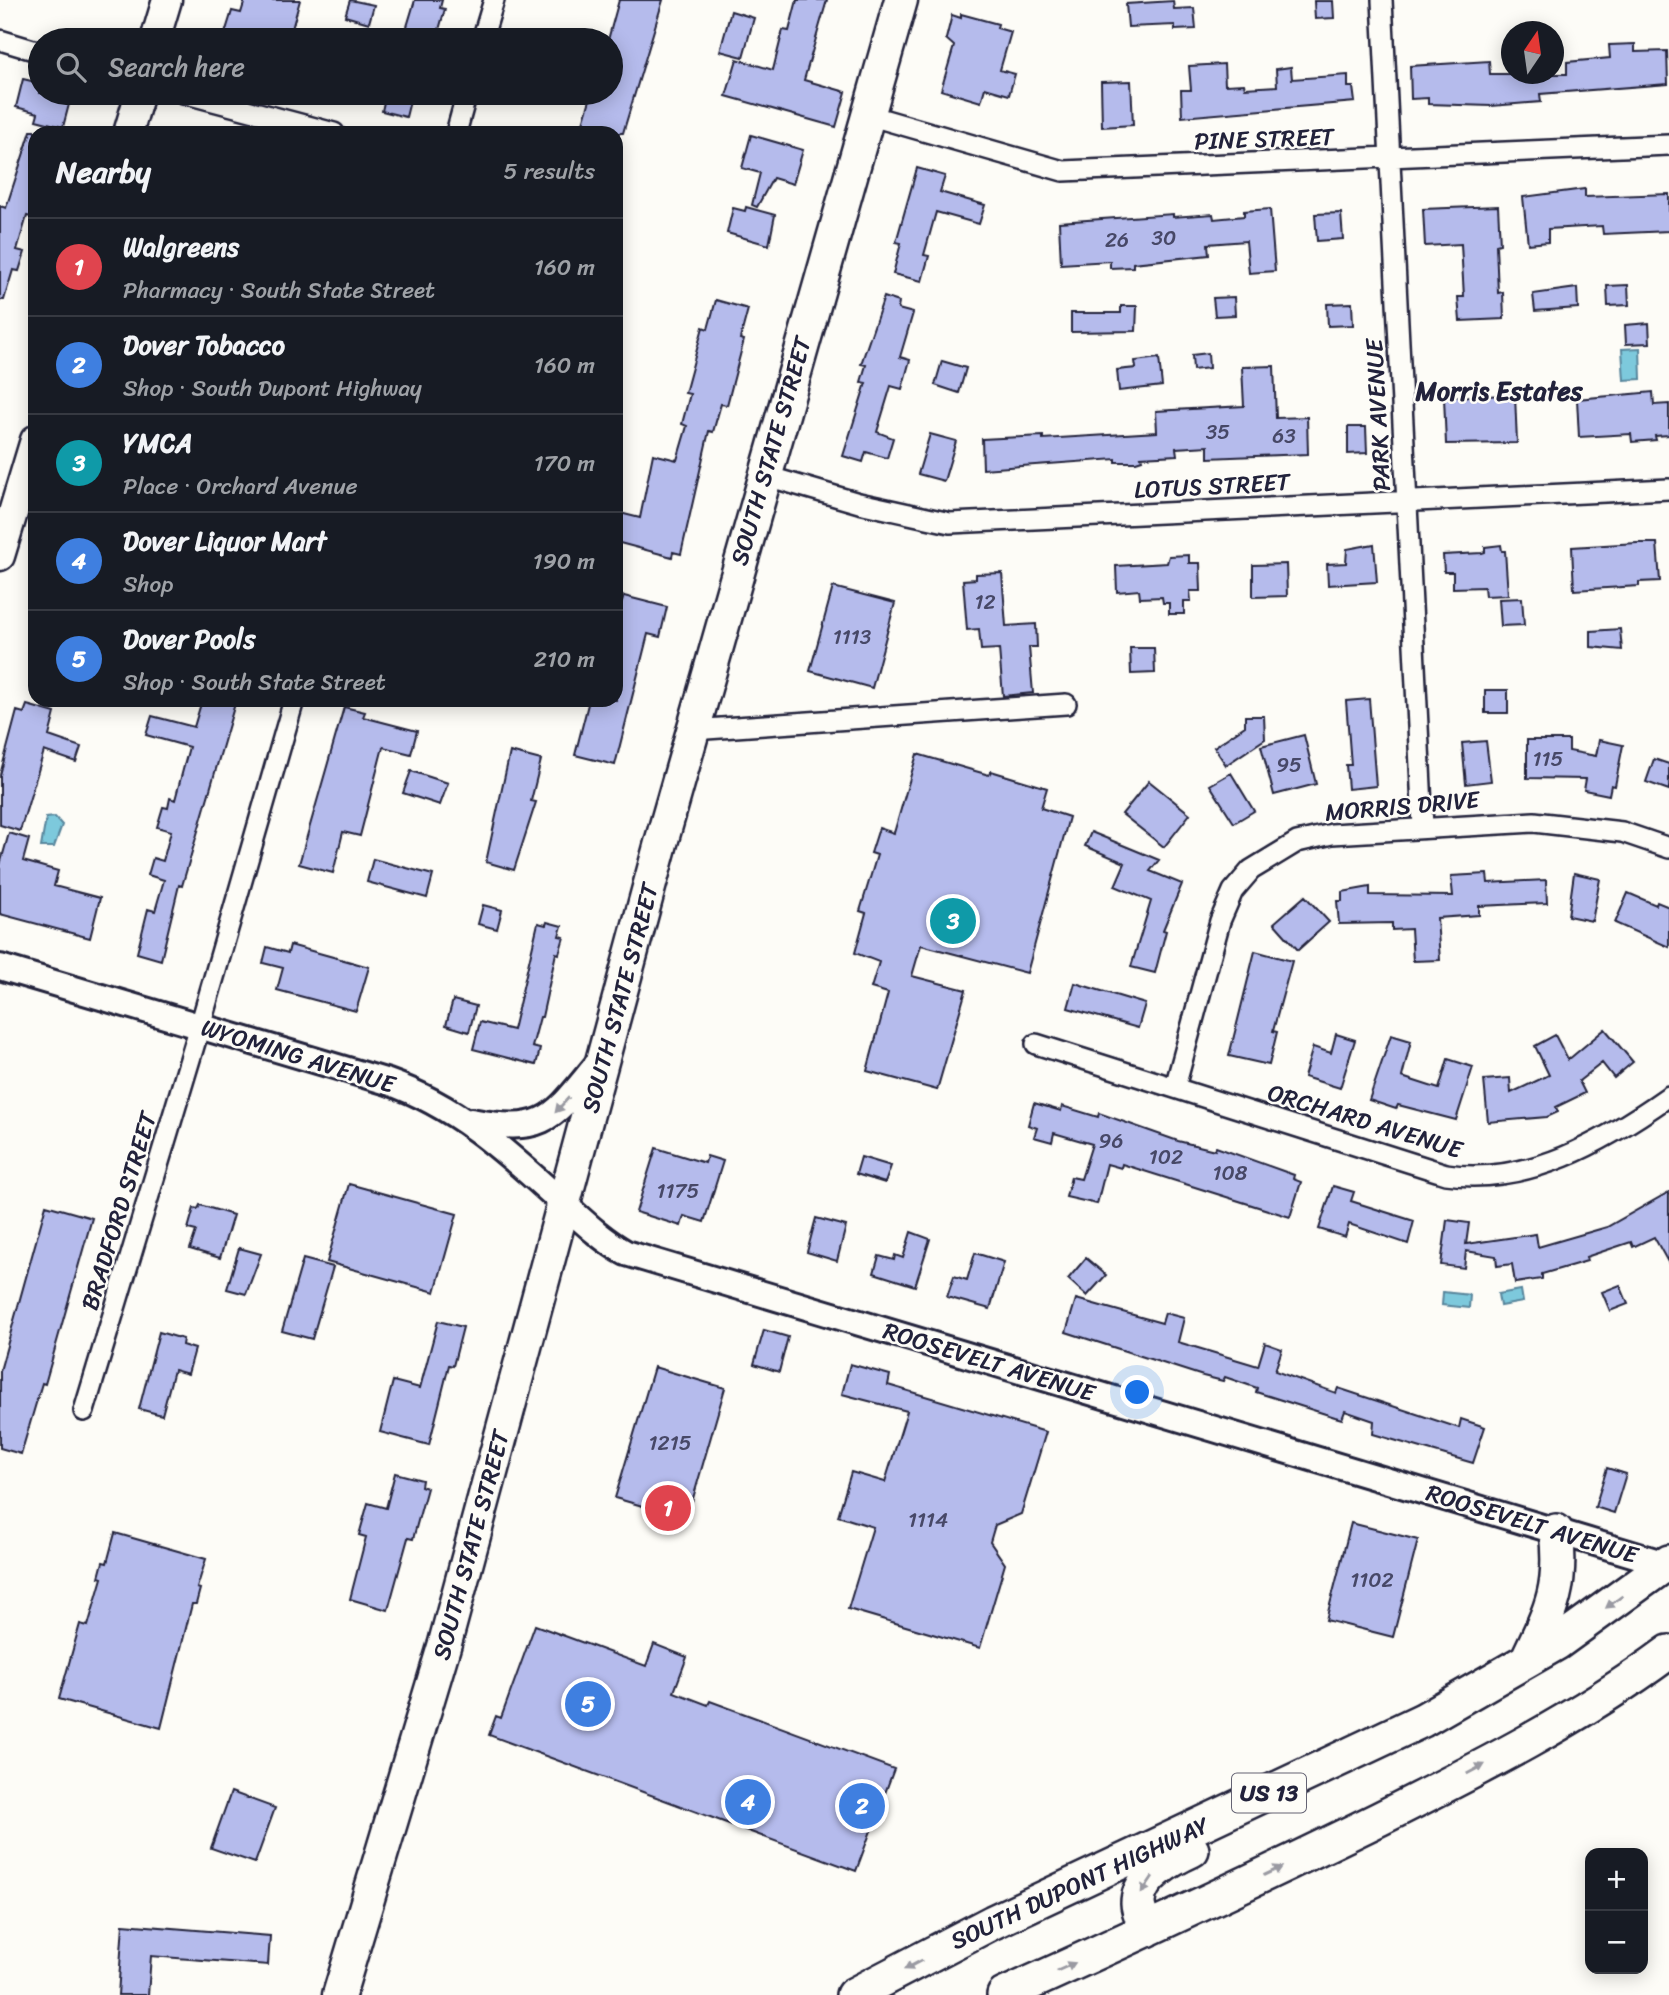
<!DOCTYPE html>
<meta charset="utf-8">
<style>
:root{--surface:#171b24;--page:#242831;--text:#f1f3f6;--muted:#9ea1a6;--line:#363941;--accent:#8c9099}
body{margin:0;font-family:Sriracha,sans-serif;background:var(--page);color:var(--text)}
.controls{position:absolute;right:21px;bottom:21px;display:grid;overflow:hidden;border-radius:14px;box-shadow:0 4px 18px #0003}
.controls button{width:63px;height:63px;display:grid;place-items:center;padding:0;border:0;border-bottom:2px solid var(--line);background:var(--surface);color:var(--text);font:35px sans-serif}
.compass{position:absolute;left:1501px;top:21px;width:63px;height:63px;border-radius:50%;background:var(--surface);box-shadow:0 4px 18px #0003;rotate:13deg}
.you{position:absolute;left:1138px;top:1393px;width:24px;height:24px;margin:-18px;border:5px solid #fff;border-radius:50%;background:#1a73e8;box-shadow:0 0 0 10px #1a73e833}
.badge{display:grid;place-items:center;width:46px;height:46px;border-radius:50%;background:var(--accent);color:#fff;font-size:23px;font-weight:700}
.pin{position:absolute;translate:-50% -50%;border:4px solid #fff;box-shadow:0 2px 7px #0006}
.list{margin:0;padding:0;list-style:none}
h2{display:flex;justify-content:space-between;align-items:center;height:91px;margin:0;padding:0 28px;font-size:30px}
h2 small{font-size:23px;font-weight:400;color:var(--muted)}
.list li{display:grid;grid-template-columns:46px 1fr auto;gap:21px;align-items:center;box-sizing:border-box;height:98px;padding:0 28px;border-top:2px solid var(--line)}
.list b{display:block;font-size:26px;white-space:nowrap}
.list p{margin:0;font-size:23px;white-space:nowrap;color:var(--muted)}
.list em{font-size:23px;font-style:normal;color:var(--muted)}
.icon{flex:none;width:38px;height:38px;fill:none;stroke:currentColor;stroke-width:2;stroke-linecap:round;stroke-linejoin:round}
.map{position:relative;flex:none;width:1669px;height:1995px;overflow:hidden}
.search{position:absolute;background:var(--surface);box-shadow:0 4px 18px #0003;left:28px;top:28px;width:595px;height:77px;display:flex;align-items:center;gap:18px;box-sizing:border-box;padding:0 24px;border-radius:38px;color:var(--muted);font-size:26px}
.panel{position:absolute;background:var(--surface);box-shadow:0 4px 18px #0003;left:28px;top:126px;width:595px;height:581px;border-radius:21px}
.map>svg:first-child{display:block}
.water{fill:#7dc9dc;stroke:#59869c;stroke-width:2}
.building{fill:#b5bbec;stroke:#22223b;stroke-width:2}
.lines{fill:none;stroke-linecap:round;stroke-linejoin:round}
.minor-casing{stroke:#22223b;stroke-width:24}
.tertiary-casing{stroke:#22223b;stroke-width:30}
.secondary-casing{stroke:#22223b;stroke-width:33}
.primary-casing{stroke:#22223b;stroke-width:37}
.trunk-casing{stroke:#22223b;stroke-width:38}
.minor{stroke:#fdfcf7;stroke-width:19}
.tertiary{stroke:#fdfcf7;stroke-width:24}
.secondary{stroke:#fdfcf7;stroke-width:28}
.primary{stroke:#fdfcf7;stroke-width:32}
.trunk{stroke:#fdfcf7;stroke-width:33}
.oneway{fill:#9a9aa2}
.labels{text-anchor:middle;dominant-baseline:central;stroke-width:5;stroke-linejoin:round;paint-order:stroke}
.number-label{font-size:21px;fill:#474867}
.shield{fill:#fdfcf7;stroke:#646373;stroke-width:2}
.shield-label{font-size:23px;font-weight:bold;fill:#22223b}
.street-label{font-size:24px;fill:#22223b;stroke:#fdfcf7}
.neighbourhood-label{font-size:26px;font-weight:bold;fill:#22223b;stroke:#fdfcf7}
</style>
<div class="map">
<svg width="1669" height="1995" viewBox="0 0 1669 1995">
<rect width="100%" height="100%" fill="#fdfcf7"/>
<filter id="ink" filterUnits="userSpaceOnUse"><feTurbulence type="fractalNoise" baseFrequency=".0143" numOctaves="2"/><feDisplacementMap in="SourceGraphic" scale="14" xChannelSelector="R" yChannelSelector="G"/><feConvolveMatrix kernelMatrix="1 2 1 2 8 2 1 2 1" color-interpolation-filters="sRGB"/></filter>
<g filter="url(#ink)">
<path class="water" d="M1640,348L1641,379L1624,380L1622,349Z
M55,817L62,825L54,847H41L46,818Z
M1521,1290L1523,1302L1500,1306L1498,1294Z
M1443,1292L1470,1295L1469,1308L1442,1305Z"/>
<path class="building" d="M245,0H300L289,40H223L232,11L241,13Z
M350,0L374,5L369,23L345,16Z
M415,0H442L440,8L445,9L436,40H403Z
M619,0H663L623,133H580L592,93H611V40H608Z
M797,0H827L804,80L846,92L836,127L726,96L737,59L773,70L783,30L789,31Z
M1173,1L1174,9L1194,8L1196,29L1175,30V25L1128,27L1126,4Z
M1314,1H1333L1334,18L1315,19Z
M731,11L754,18L743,57L720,51Z
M961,14L998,24L997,28L1011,32L1000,70L1015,74L1009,95L985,88L981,102L941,90L954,46L946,39L952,15L961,18Z
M1635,44V52L1667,51L1668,84L1540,94L1541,102L1491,106L1428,104V98L1411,99L1410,66L1489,61L1490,74H1567V62L1610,58L1609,45Z
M1224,64L1225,85L1244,84L1245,88L1277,86L1276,69L1291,67L1292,79L1348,75V87H1353L1355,102L1182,117L1181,90H1191L1189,66Z
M23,79L40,83V93H72L63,127L36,120L38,113L16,107Z
M1131,81L1133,125L1102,127L1101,82Z
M386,93H412L406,117L382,111Z
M31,131H35V218L27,216L17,250L25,252L19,271L13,270L4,300H0V206L6,208Z
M751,135L803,150L793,184L773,178L757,207L752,205L760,173L742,168Z
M917,168L945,176L940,192L985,205L979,224L936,212L924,255L929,256L922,281L893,274L901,243L896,242Z
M1585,189V197L1669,194V231L1603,234L1602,226L1548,229V242L1528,244L1523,197Z
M1498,206L1500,244L1496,245L1498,293L1503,292L1504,319L1460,321L1458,297H1464L1461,244L1425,246L1423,209Z
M746,207L775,215L769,245L727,233L733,208L745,211Z
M1270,209L1275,271L1249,273L1246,241L1208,244L1209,255L1133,263V267L1110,268V261L1061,264L1059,222L1173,214V217L1213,214L1214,219L1244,216V211Z
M1341,213L1343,239L1317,241L1315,214Z
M1628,285L1629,305L1608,306L1607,286Z
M1577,288L1578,308L1535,311L1533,294Z
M884,297L899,302L898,309L913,313L900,357L910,360L902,389L891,386L877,432L893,438L887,458L866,452L863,462L843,456L866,383L861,382L866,365L861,364Z
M1234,297L1235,315L1215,316L1213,298Z
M716,300L748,309L740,339L744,340L727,405L721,404L713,432L709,431L681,554L673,552L672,557L616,542V512L640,518L653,454L677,460L687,426L682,424L690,394L685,393L703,327L708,329Z
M1352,303L1353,325L1328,326L1327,304Z
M1121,306H1137L1136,331L1071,332V313H1121Z
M1649,323L1650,343L1626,344L1625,325Z
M1208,353L1209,368L1193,370L1192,355Z
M1159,358L1162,386L1119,391L1117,370L1136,368L1135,361Z
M942,361L966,368L959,393L935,385Z
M1274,366L1276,418L1307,417L1308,454L1208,458V446L1176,448L1177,455L1141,457L1142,460L1136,462H1116V459L983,469L982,439L1043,436V439L1157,432L1156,411L1244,406L1242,367Z
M1653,392L1654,405L1669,404V435L1655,436L1656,440L1632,442L1631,434L1579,437L1577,399Z
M1515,395L1517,443L1446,444L1444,397Z
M1348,427H1366L1367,453L1348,454Z
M930,434L956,441L944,481L918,474Z
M1637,543H1657L1660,581L1639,582V586L1574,590L1572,547Z
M1374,544L1377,582L1328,585L1327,564L1346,563L1347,549Z
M1501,545L1502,551H1505L1508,595L1485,596L1484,587L1453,588V572H1444L1443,555L1482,553L1485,552V547Z
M1189,555V563H1200L1201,591H1190L1191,601H1184V614H1169V603H1163L1162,597L1140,598L1139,590L1117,592L1116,566L1167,563L1169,556Z
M1286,564L1287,596L1253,597V565Z
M1002,573L1006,626L1036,624L1037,647H1029L1033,693L1003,696L999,649L981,650L979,629L967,630L963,580L976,579V574Z
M833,587L895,603L872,688L810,671Z
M624,596L667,607L660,637L648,634L615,765L575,755L589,700H616V601L622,602Z
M1522,598L1524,625L1501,626L1499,599Z
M1620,629L1622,650L1591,647V631Z
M1130,648H1154L1155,673L1131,674Z
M1485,690H1508V713H1485Z
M1369,699L1376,786L1348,789L1346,765H1351L1346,701Z
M202,700H236L182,886L179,885L161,960L137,953L148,909L155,911L164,880L148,875L153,858L163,861L171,831L157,827L163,807L168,808L170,798L175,800L189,747L146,735L152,716L194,727Z
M27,705L55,713L49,736L81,747L76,762L44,751L20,831L0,825V775L17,711L24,713Z
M344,707L365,712L363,717L417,731L411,754L383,747L360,836L343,832L333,873L299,864Z
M1245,716H1264L1265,739L1226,765L1214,747L1245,726Z
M1304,735L1316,784L1274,795L1261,746Z
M1527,740H1569V751L1596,756L1599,740L1623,745L1615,786L1611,785L1609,795L1584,790L1586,779L1527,778Z
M1486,741L1491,781L1466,784L1462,743Z
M510,752L541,760L531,801L536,802L514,870L486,862Z
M917,754L989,775L991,771L1047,788L1041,808L1069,817L1027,973L921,945L912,976L966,990L937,1090L867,1071L888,993L871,988L879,962L855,953L866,913L860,911L877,855L871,853L879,828L894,833Z
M1654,759L1669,764V790L1646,782Z
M411,771L448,783L440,805L403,793Z
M1231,773L1254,811L1234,823L1210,785Z
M1149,781L1190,814L1164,847L1122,814Z
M1091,832L1159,860L1150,871L1182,884L1163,930L1166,931L1155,973L1131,967L1151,901L1115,886L1125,863L1085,846Z
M9,833L29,839L23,861L58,871L54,886L100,898L90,938L0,914V865Z
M373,859L433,875L427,898L367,882Z
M1574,873L1600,879L1592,921L1568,916Z
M1487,874L1488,883L1546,880L1547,903L1479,906V915L1437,918L1440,960L1413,961L1411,929L1392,930V923L1339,924L1337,901H1342V892L1370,887V895L1453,896L1451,876Z
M1628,893L1656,905L1657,902L1669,907V947L1615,923Z
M1305,896L1329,922L1298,950L1274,923Z
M483,905L502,910L497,929L478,924Z
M547,922L562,926L559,936L564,937L559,954L556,953L542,1017H540L532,1047L540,1049L536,1065L473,1049L480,1022L513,1030L538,923L546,925Z
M290,945L369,967L356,1011L277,990L283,968L263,963L267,947L288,953Z
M1255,951L1292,961L1273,1031L1277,1032L1269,1065L1229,1056Z
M1075,983L1145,1004L1138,1028L1068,1008Z
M453,1000L476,1006L469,1032L446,1025Z
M1605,1029L1633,1062L1614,1078L1602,1063L1579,1081L1585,1093L1556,1107L1558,1112L1547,1117L1488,1122L1484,1080L1510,1078L1511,1093L1549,1075L1535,1046L1555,1035L1568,1060Z
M1336,1034L1355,1040L1340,1088L1304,1077L1313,1047L1331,1053Z
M1391,1035L1411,1041L1402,1077L1439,1089L1448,1059L1473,1067L1456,1120L1398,1105L1396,1109L1369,1100Z
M1034,1103L1061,1111L1062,1106L1098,1117L1099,1113L1178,1141L1215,1150L1216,1147L1294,1175L1293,1179L1301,1182L1290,1217L1122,1164L1121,1168L1107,1164L1097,1204L1066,1197L1071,1177L1081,1179L1092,1144L1054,1133L1052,1142L1034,1137L1037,1128L1028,1125Z
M656,1148L705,1163L707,1156L723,1161L704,1222L684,1216L681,1226L636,1212Z
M861,1157L891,1166L885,1183L856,1174Z
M349,1184L457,1214L435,1292L327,1262Z
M1333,1186L1354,1192L1351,1201L1414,1221L1408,1244L1349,1224L1345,1237L1319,1229Z
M1669,1192V1264L1654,1237L1633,1247L1631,1242L1586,1257L1587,1261L1542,1274V1279L1515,1283L1512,1264L1497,1266L1496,1256L1466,1251L1464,1268L1441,1265L1447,1220L1469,1223L1466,1244L1536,1234L1538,1247L1607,1227Z
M46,1205L92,1218L45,1384L42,1383L21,1454L0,1448V1371Z
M200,1205L233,1215L220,1258L190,1249L196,1231L188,1229L194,1208L198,1209Z
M816,1218L846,1226L837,1261L807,1252Z
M911,1232L930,1239L915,1286L874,1273L879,1256L894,1260L895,1255L903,1258Z
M239,1248L261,1254L246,1294L227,1289Z
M975,1253L1004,1262L990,1309L947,1297L954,1276L967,1280Z
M1086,1258L1106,1275L1087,1296L1068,1279Z
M303,1259L333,1267L312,1339L282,1331Z
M1620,1285L1628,1304L1610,1311L1602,1292Z
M1076,1299L1162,1323L1165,1313L1184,1318L1178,1342L1258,1366L1265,1343L1282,1349L1275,1371L1336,1393L1338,1388L1459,1428L1461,1419L1485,1427L1473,1463L1373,1434L1374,1421L1345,1411L1342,1419L1335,1417L1256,1392L1257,1388L1225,1377L1223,1381L1203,1376L1066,1332Z
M438,1321L463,1327L453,1366L449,1365L429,1445L380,1432L393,1381L420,1388Z
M764,1330L788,1337L779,1372L754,1364Z
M159,1332L183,1339L182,1345L195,1349L188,1374L174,1370L162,1415L139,1409Z
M850,1364L890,1375L888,1385L1046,1432L1021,1514L995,1525L990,1542L1005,1564L980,1648L848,1609L873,1527L838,1516L851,1472L885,1482L907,1411L842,1394Z
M654,1367L725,1388L687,1519L615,1498Z
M1607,1468L1626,1474L1614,1513L1595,1507Z
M395,1473L422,1480L421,1486L427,1488L413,1539L408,1538L388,1610L350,1599L366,1537L359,1535L368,1503L386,1508Z
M1351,1523L1418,1540L1393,1637L1326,1620Z
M115,1533L206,1559L197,1588L200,1589L196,1604H192L161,1728L59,1699L80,1624L88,1626L102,1578L99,1577L103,1562L107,1563Z
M535,1625L646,1666L654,1644L687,1657L674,1692L708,1705L710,1701L894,1769L856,1871L489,1735L496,1716L501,1718Z
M231,1792L275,1808L255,1863L211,1848Z
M123,1924L270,1936L268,1965L151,1956L148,1995H118Z"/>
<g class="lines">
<defs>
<path id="minor" d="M1382,0L1423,827
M0,40L40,52
M482,40L494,0
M183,93L334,133
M868,115L1063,171L1669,145
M456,133L467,93
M763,475L859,503L950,523L1669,489
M692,730L1066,704
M1036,1044L1446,1174C1528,1186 1604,1142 1669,1096
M1175,1087L1220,921L1233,891L1251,870L1297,842L1332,834L1534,822L1622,832L1669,848
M84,1411L200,1026L294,700"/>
<path id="tertiary" d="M0,967L388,1082C456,1106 503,1149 555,1196C579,1217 599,1238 626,1253L1669,1565
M471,1121C548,1135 553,1117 599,1062"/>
<path id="secondary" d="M155,40L167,0
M128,133L140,93
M0,556L35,440"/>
<path id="primary" d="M339,1995L445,1643L661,843L901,0"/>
<path id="trunk" d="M1527,1660C1551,1610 1563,1588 1556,1531
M1147,1930C1144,1922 1138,1912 1138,1903C1138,1877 1172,1859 1192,1850
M853,1995L993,1922L1423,1720L1557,1643L1669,1562
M1004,1995C1130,1938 1255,1880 1379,1819C1479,1769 1580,1718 1669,1652"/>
</defs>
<use href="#minor" class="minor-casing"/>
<use href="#tertiary" class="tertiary-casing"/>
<use href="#secondary" class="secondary-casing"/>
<use href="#primary" class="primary-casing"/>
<use href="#trunk" class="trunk-casing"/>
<use href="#minor" class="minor"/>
<use href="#tertiary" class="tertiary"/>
<use href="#secondary" class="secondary"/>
<use href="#primary" class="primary"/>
<use href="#trunk" class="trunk"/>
</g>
<defs><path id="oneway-solid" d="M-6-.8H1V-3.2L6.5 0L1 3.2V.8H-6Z" transform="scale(1.75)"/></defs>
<g class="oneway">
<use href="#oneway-solid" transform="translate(562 1105) rotate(132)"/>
<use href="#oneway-solid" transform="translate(1614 1602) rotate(144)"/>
<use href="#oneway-solid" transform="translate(1476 1769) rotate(-28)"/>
<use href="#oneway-solid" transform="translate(1273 1871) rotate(-25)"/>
<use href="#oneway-solid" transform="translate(1147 1885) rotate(124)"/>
<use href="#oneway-solid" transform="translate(913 1965) rotate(152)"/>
<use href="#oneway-solid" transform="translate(1066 1967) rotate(-24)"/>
</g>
</g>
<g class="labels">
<g class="number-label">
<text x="1164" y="238">30</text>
<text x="1117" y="240">26</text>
<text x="1218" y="432">35</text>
<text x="1284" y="436">63</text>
<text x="985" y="602">12</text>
<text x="852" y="637">1113</text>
<text x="1548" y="759">115</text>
<text x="1289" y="765">95</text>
<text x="1111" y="1141">96</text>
<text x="1166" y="1157">102</text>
<text x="1230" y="1173">108</text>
<text x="678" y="1191">1175</text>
<text x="670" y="1443">1215</text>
<text x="928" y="1520">1114</text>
<text x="1372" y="1580">1102</text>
</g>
<rect class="shield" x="1232" y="1773.5" width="74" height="39" rx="5"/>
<g class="shield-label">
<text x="1269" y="1793">US 13</text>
</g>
<g class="street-label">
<text transform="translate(1264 139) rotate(-2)">PINE STREET</text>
<text transform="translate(1378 415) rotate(-93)">PARK AVENUE</text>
<text transform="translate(771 451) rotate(-74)">SOUTH STATE STREET</text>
<text transform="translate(1212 486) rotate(-3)">LOTUS STREET</text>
<text transform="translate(1402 806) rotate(-5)">MORRIS DRIVE</text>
<text transform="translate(620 998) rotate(-75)">SOUTH STATE STREET</text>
<text transform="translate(298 1056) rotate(17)">WYOMING AVENUE</text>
<text transform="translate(1365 1121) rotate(17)">ORCHARD AVENUE</text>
<text transform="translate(119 1211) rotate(-73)">BRADFORD STREET</text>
<text transform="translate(989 1362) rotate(17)">ROOSEVELT AVENUE</text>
<text transform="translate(1532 1524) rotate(17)">ROOSEVELT AVENUE</text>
<text transform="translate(471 1545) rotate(-75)">SOUTH STATE STREET</text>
<text transform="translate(1080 1883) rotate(-25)">SOUTH DUPONT HIGHWAY</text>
</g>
<g class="neighbourhood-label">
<text x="1499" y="391">Morris Estates</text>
</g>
</g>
</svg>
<div class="controls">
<button>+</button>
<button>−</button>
</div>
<svg class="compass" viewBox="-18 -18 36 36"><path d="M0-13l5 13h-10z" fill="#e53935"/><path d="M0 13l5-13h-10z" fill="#9ea1a6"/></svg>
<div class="you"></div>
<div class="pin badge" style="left:668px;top:1508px;background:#e0444e">1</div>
<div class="pin badge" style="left:862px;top:1806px;background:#3f7fe0">2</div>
<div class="pin badge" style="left:953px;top:921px;background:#0f9aa8">3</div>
<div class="pin badge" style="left:748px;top:1802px;background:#3f7fe0">4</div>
<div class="pin badge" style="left:588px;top:1704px;background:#3f7fe0">5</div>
<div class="search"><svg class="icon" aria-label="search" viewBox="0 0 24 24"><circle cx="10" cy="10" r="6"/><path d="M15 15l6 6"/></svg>Search here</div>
<section class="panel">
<h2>Nearby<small>5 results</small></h2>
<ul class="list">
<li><span class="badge" style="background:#e0444e">1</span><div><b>Walgreens</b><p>Pharmacy · South State Street</p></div><em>160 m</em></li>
<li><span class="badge" style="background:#3f7fe0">2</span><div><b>Dover Tobacco</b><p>Shop · South Dupont Highway</p></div><em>160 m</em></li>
<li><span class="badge" style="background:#0f9aa8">3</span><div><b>YMCA</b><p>Place · Orchard Avenue</p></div><em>170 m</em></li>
<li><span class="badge" style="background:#3f7fe0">4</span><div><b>Dover Liquor Mart</b><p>Shop</p></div><em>190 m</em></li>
<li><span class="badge" style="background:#3f7fe0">5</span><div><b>Dover Pools</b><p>Shop · South State Street</p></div><em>210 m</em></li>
</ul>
</section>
</div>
